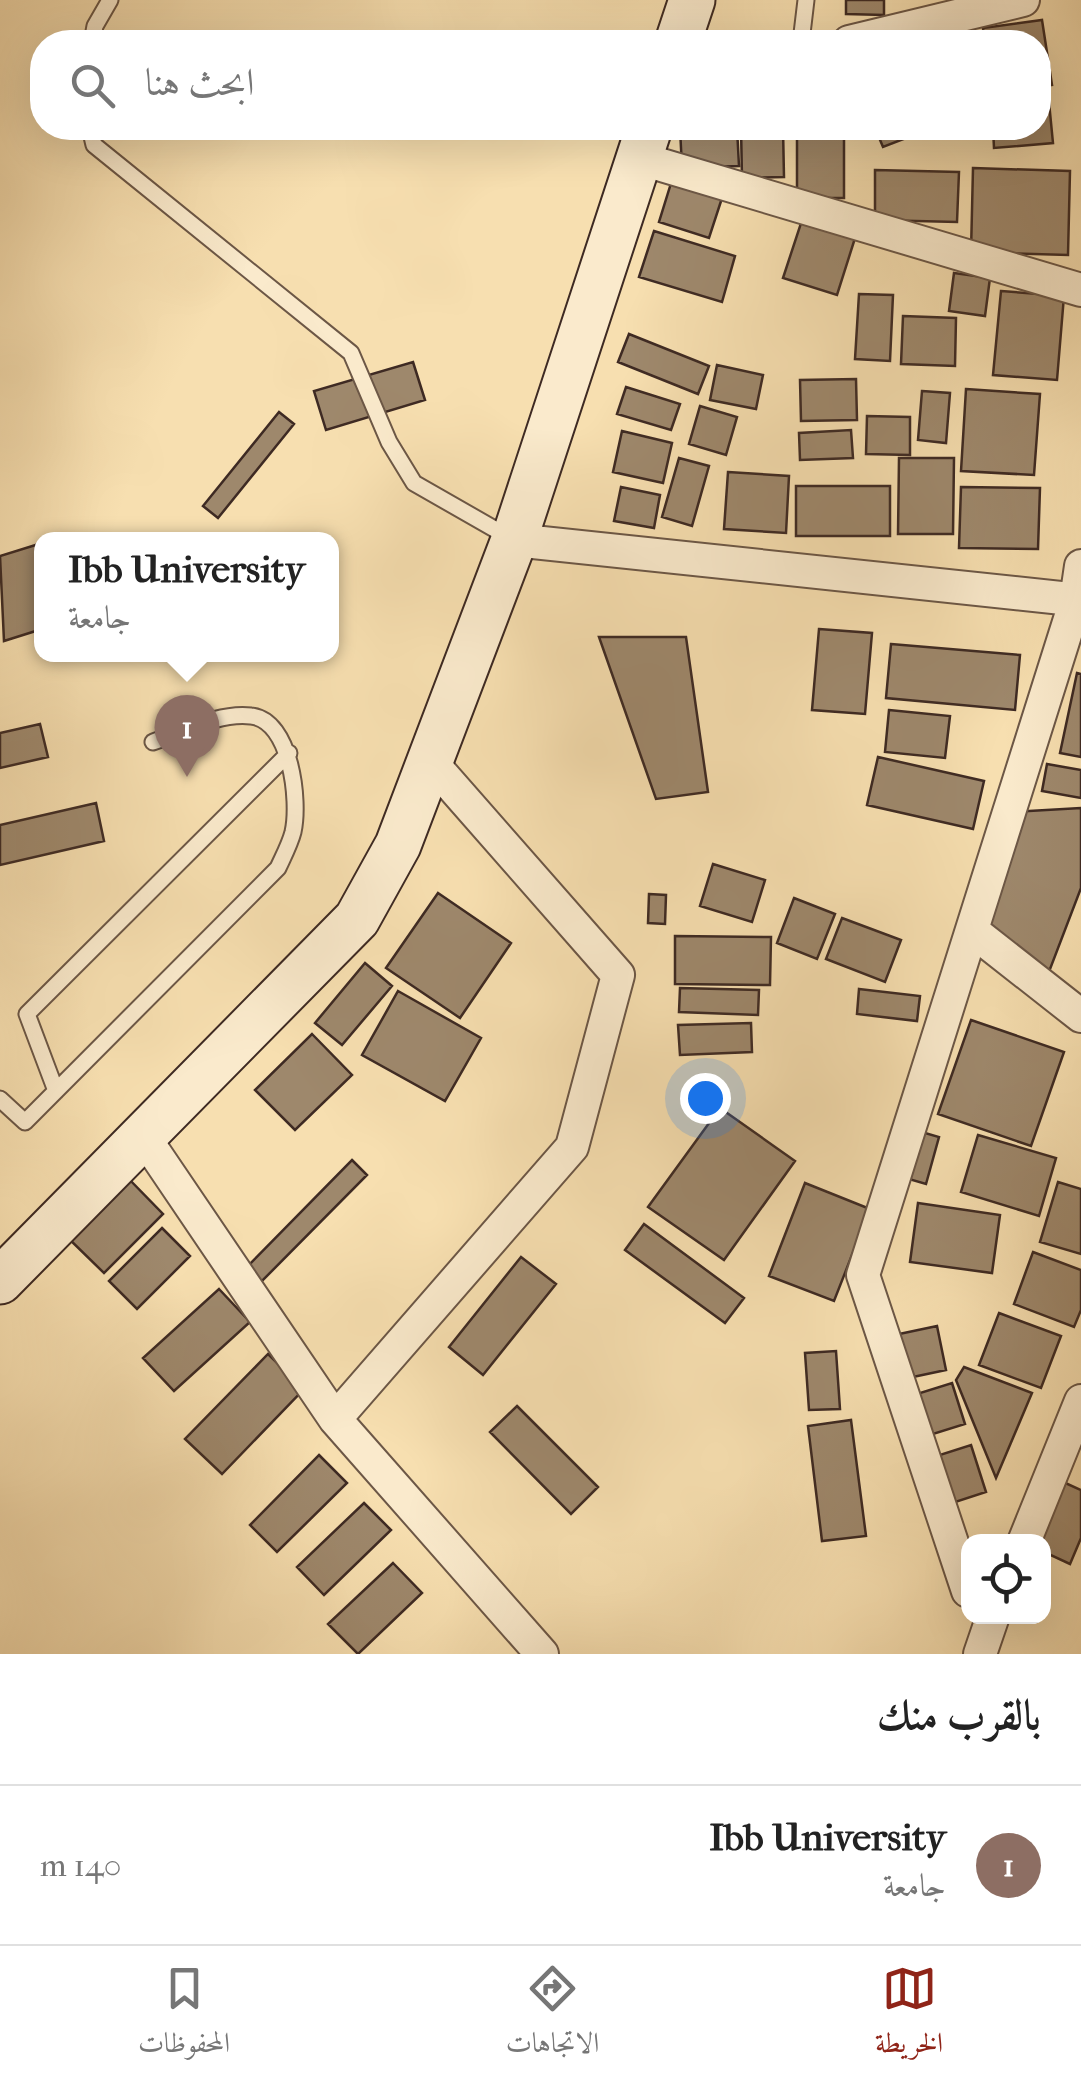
<!DOCTYPE html>
<html lang="ar">
<meta charset="utf-8">
<style>
:root{--surface:#fff;--page:#f2f2f2;--text:#222;--muted:#767676;--line:#e0e0e0;--accent:#8f2418}
body{margin:0;font-family:"IM FELL French Canon",Amiri,serif;background:var(--page);color:var(--text);direction:rtl}
.controls{position:absolute;right:30px;bottom:30px;display:grid;overflow:hidden;border-radius:20px;box-shadow:0 10px 40px #0002}
.controls button{width:90px;height:90px;display:grid;place-items:center;padding:0;border:0;border-bottom:2px solid var(--line);background:var(--surface);color:var(--text);font:50px sans-serif}
.you{position:absolute;left:705px;top:1098px;width:35px;height:35px;margin:-25px;border:8px solid #fff;border-radius:50%;background:#1a73e8;box-shadow:0 0 0 15px #1a73e833}
.badge{display:grid;place-items:center;width:65px;height:65px;border-radius:50%;background:var(--accent);color:#fff;font-size:32px;font-weight:700}
.pin{position:absolute;translate:-50% -82px;filter:drop-shadow(0 2px 5px #0008)}
.pin::after{content:'';position:absolute;top:52px;width:35px;height:30px;background:inherit;clip-path:polygon(0 0,100% 0,50% 100%)}
.popup{position:absolute;left:34px;top:532px;width:305px;height:130px;box-sizing:border-box;display:grid;place-content:center;border-radius:20px;background:var(--surface);filter:drop-shadow(0 2px 8px #0005);font-size:32px;white-space:nowrap;color:var(--muted)}
.popup b{font-size:38px;color:var(--text)}
.popup::after{content:'';position:absolute;left:50%;top:100%;margin-left:-20px;border:20px solid transparent;border-top-color:var(--surface)}
.list{margin:0;padding:0;list-style:none}
h2{display:flex;justify-content:space-between;align-items:center;height:130px;margin:0;padding:0 40px;font-size:42px}
h2 small{font-size:32px;font-weight:400;color:var(--muted)}
.list li{display:grid;grid-template-columns:65px 1fr auto;gap:30px;align-items:center;box-sizing:border-box;height:160px;padding:0 40px;border-top:2px solid var(--line)}
.list b{display:block;font-size:38px;white-space:nowrap}
.list p{margin:0;font-size:32px;white-space:nowrap;color:var(--muted)}
.list em{font-size:32px;font-style:normal;color:var(--muted)}
.icon{flex:none;width:55px;height:55px;fill:none;stroke:currentColor;stroke-width:2;stroke-linecap:round;stroke-linejoin:round}
.map{position:relative;flex:none;width:1081px;height:1654px;overflow:hidden;direction:ltr}
.search{position:absolute;background:var(--surface);box-shadow:0 10px 40px #0002;left:30px;right:30px;top:30px;height:110px;display:flex;align-items:center;gap:25px;box-sizing:border-box;padding:0 35px;border-radius:40px;color:var(--muted);font-size:38px}
.sheet{height:290px;background:var(--surface)}
nav{display:flex;justify-content:space-around;align-items:center;box-sizing:border-box;height:140px;border-top:2px solid var(--line);background:var(--surface);font-size:28px;color:var(--muted)}
nav a{display:grid;justify-items:center;gap:5px}
nav .on{color:var(--accent)}
.map>svg:first-child{display:block}
.building{fill:#9e886c;stroke:#3e2a23;stroke-width:2.5}
.lines{fill:none;stroke-linecap:round;stroke-linejoin:round}
.lane-casing{stroke:#6c5746;stroke-width:19}
.street-casing{stroke:#6c5746;stroke-width:36}
.secondary-casing{stroke:#3e2a23;stroke-width:49}
.lane{stroke:#faeacc;stroke-width:15}
.street{stroke:#faeacc;stroke-width:32}
.secondary{stroke:#faeacc;stroke-width:45}
</style>
<div class="map">
<svg width="1081" height="1654" viewBox="0 0 1081 1654">
<rect width="100%" height="100%" fill="#f7dfb0"/>
<filter id="stains"><feTurbulence type="fractalNoise" baseFrequency=".002" numOctaves="4"/><feColorMatrix values="0 0 0 0 .2 0 0 0 0 .09 0 0 0 0 .02 0 0 0 .5 -.17"/></filter>
<radialGradient id="worn" r=".72"><stop offset=".6" stop-color="#630" stop-opacity="0"/><stop offset="1" stop-color="#630" stop-opacity=".3"/></radialGradient>
<path class="building" d="M846,0H884V15L846,14Z
M1042,20L1052,85L1038,87V42H985L983,28Z
M1049,102L1053,143L994,148L993,128H1038V103Z
M680,128H737L739,166L682,168Z
M741,128H783L784,177L742,178Z
M797,128H844V198H797Z
M875,128H932L883,147Z
M973,168L1070,171L1068,255L971,252Z
M875,170L959,172L957,222L875,220Z
M672,180L723,195L709,238L659,222Z
M803,217L856,235L837,295L783,278Z
M654,231L735,256L722,302L639,277Z
M954,273L990,278L985,316L949,311Z
M1001,291L1064,296L1057,380L993,375Z
M859,294L893,295L890,361L855,359Z
M903,316L956,318L955,366L901,364Z
M629,334L709,366L698,394L618,362Z
M413,362L425,400L326,430L314,391Z
M717,365L763,375L756,409L710,400Z
M856,379L857,420L801,421L800,380Z
M626,387L680,404L671,430L617,414Z
M966,389L1040,394L1034,475L961,471Z
M922,391L950,393L946,443L918,440Z
M700,406L737,417L726,455L689,444Z
M279,412L294,424L218,518L203,506Z
M867,416L910,417V455L866,454Z
M851,430L853,458L800,460L799,433Z
M622,431L672,443L663,483L613,472Z
M679,458L709,466L692,526L662,517Z
M899,458H954L953,534H898Z
M728,472L789,476L786,533L724,529Z
M796,486H890V536H796Z
M621,487L660,495L654,528L614,521Z
M961,487L1040,488L1038,549L959,548Z
M42,543V629L4,641L0,556Z
M819,629L872,633L865,714L812,710Z
M599,637H686L708,792L656,799Z
M891,644L1020,655L1015,710L886,698Z
M1077,673L1081,674V757L1060,753Z
M889,710L950,716L945,758L885,752Z
M40,724L48,757L0,768V733Z
M878,757L984,781L973,829L867,805Z
M1047,764L1081,770V798L1042,791Z
M96,803L104,841L0,865V825Z
M1081,808V888L1047,977L963,927L1010,812Z
M713,864L765,880L752,922L700,906Z
M438,893L511,943L460,1018L386,968Z
M649,894L666,895L665,924L648,923Z
M794,898L835,914L817,959L777,943Z
M842,918L901,940L885,982L826,959Z
M675,936L771,937L770,985L675,984Z
M365,963L392,986L342,1045L315,1023Z
M680,988L759,990L758,1015L679,1012Z
M859,989L920,996L917,1021L857,1014Z
M398,991L481,1038L445,1101L362,1055Z
M971,1020L1064,1052L1031,1146L938,1114Z
M751,1023L752,1052L680,1055L678,1025Z
M312,1034L352,1075L295,1130L255,1090Z
M720,1108L795,1161L724,1260L648,1207Z
M908,1128L939,1137L926,1184L895,1175Z
M978,1135L1056,1158L1039,1216L961,1192Z
M352,1160L367,1175L258,1285L244,1270Z
M126,1176L163,1214L104,1273L66,1236Z
M1058,1182L1081,1189V1254L1040,1242Z
M805,1183L870,1209L834,1301L769,1276Z
M918,1203L1000,1215L992,1273L910,1262Z
M644,1224L744,1298L725,1323L625,1250Z
M162,1228L190,1256L137,1309L109,1281Z
M1033,1252L1081,1270V1310L1074,1327L1014,1304Z
M521,1257L556,1284L483,1375L449,1347Z
M219,1289L250,1322L174,1391L143,1358Z
M999,1313L1061,1336L1041,1388L979,1365Z
M937,1326L946,1370L894,1381L885,1337Z
M836,1351L840,1409L809,1410L805,1353Z
M268,1354L304,1389L222,1474L185,1439Z
M964,1367L1032,1393L996,1478L956,1380Z
M952,1383L965,1424L917,1439L904,1398Z
M517,1406L598,1487L571,1514L490,1432Z
M851,1420L866,1536L822,1541L808,1426Z
M971,1445L986,1492L940,1507L924,1460Z
M319,1455L347,1483L277,1552L250,1525Z
M1061,1481L1081,1490V1538L1070,1564L1044,1552V1542H1035Z
M364,1503L391,1530L324,1595L297,1567Z
M393,1563L422,1593L358,1654L328,1624Z"/>
<g class="lines">
<defs>
<path id="lane" d="M92,42L95,26L110,0
M801,42L806,0
M90,128L94,145L351,353L389,442L414,483L512,539
M56,1091L27,1014L289,753
M0,1099L25,1122L278,868C283,857 290,844 293,832C300,801 291,720 251,716C219,712 183,732 153,742"/>
<path id="street" d="M849,42L1023,0
M638,158L1081,290
M514,540L1081,600
M974,932L1081,1016
M144,1137L335,1419L542,1654
M335,1419L572,1147L618,975L431,762
M1024,1542L1081,1401
M968,1591L863,1275L1076,600L1081,566
M980,1654L993,1616"/>
<path id="secondary" d="M678,42L692,0
M0,1281L357,919L398,845L514,540L649,128"/>
</defs>
<use href="#lane" class="lane-casing"/>
<use href="#street" class="street-casing"/>
<use href="#secondary" class="secondary-casing"/>
<use href="#lane" class="lane"/>
<use href="#street" class="street"/>
<use href="#secondary" class="secondary"/>
</g>
<rect width="100%" height="100%" filter="url(#stains)"/>
<rect width="100%" height="100%" fill="url(#worn)"/>
</svg>
<div class="controls">
<button><svg class="icon" aria-label="locate" viewBox="0 0 24 24"><circle cx="12" cy="12" r="6"/><path d="M12 2v4M12 18v4M2 12h4M18 12h4"/></svg></button>
</div>
<div class="you"></div>
<div class="pin badge" style="left:187px;top:777px;background:#8d6e63">1</div>
<div class="popup"><b>Ibb University</b>جامعة</div>
<div class="search"><svg class="icon" aria-label="search" viewBox="0 0 24 24"><circle cx="10" cy="10" r="6"/><path d="M15 15l6 6"/></svg>ابحث هنا</div>
</div>
<section class="sheet">
<h2>بالقرب منك<small></small></h2>
<ul class="list">
<li><span class="badge" style="background:#8d6e63">1</span><div><b>Ibb University</b><p>جامعة</p></div><em>140 m</em></li>
</ul>
</section>
<nav>
<a class="on"><svg class="icon" aria-label="map" viewBox="0 0 24 24"><path d="M3 6l6-2 6 2 6-2v14l-6 2-6-2-6 2zM9 4v14M15 6v14"/></svg>الخريطة</a>
<a><svg class="icon" aria-label="directions" viewBox="0 0 24 24"><path d="M12 3l9 9-9 9-9-9zM9 14v-3h6M13 9l2 2-2 2"/></svg>الاتجاهات</a>
<a><svg class="icon" aria-label="saved" viewBox="0 0 24 24"><path d="M7 4h10v16l-5-4-5 4z"/></svg>المحفوظات</a>
</nav>
